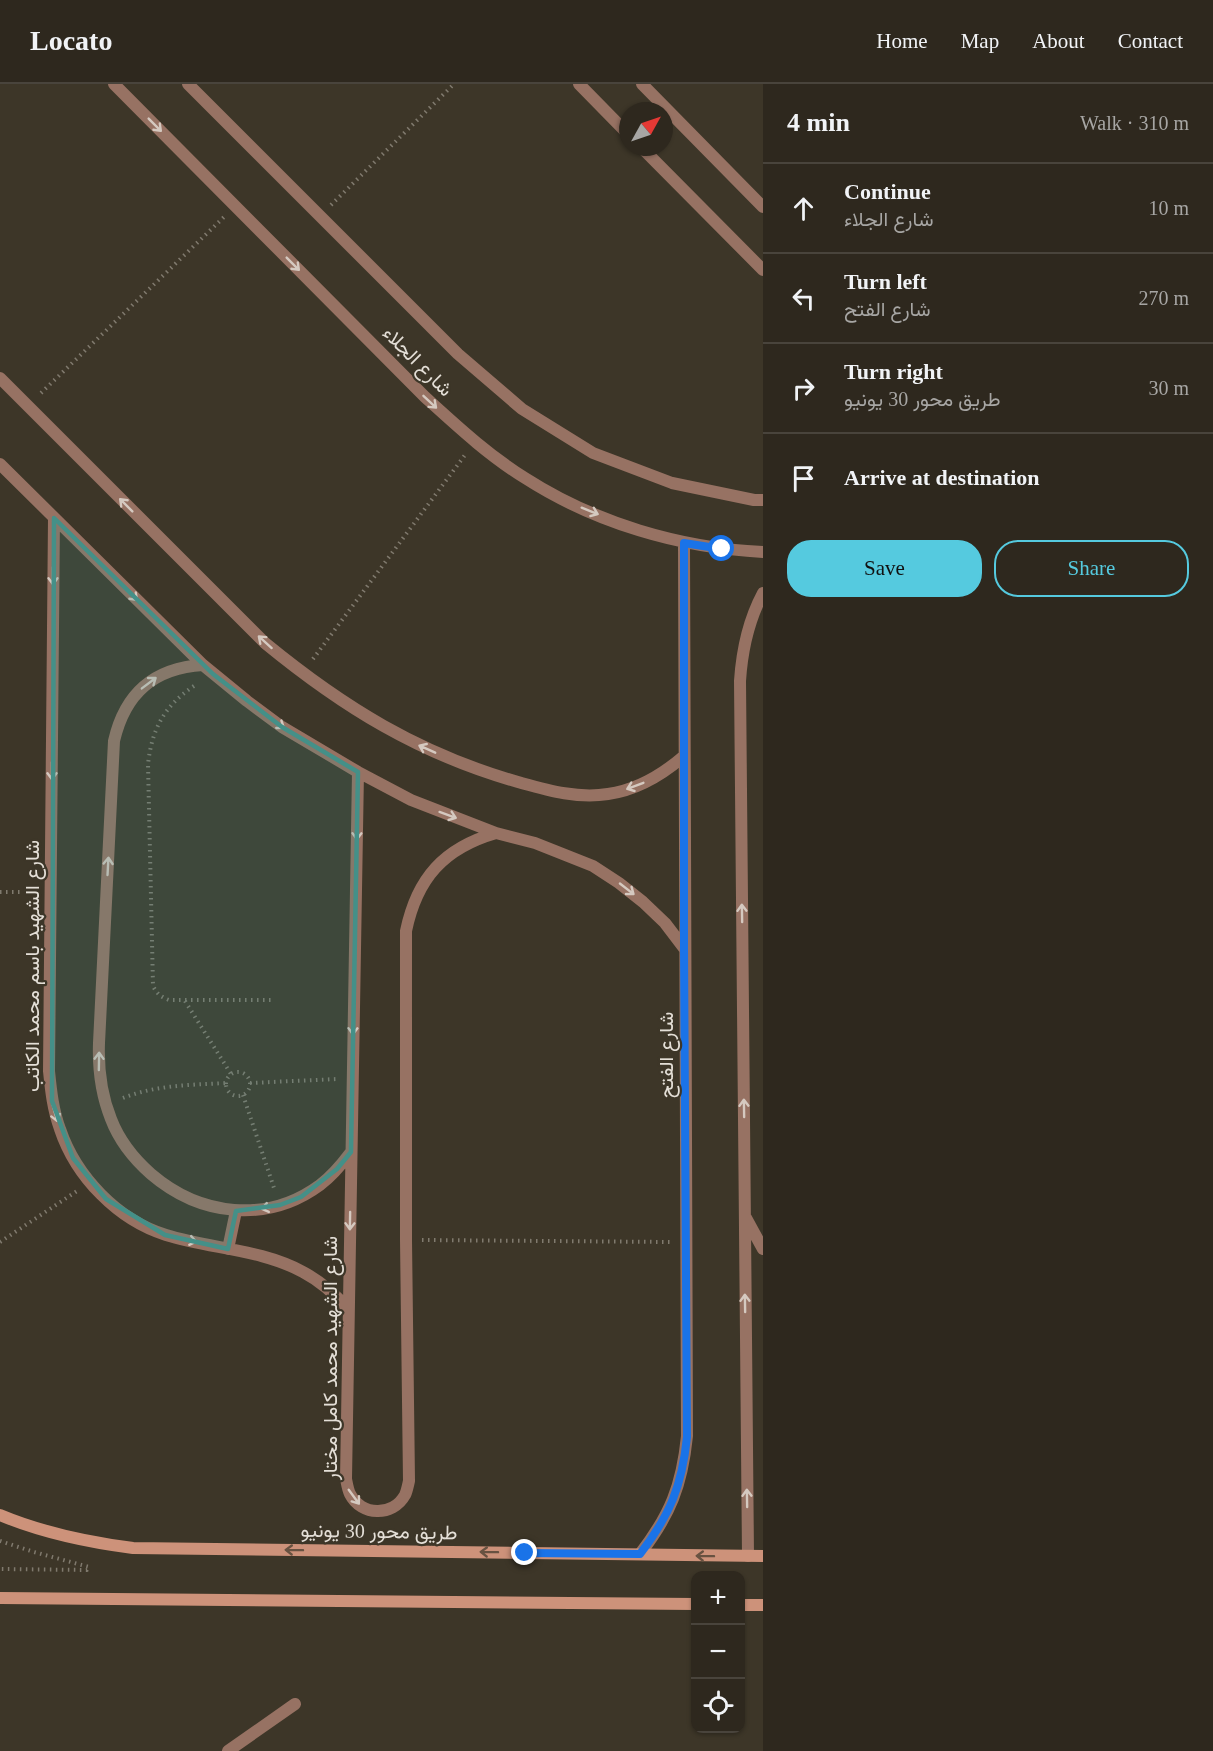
<!DOCTYPE html>
<meta charset="utf-8">
<style>
:root{--surface:#2e281e;--page:#363027;--text:#f1f3f6;--muted:#a7a6a4;--line:#49443c;--accent:#55cadf}
body{margin:0;font-family:"Times New Roman",Vazirmatn,serif;background:var(--page);color:var(--text)}
.controls{position:absolute;right:18px;bottom:18px;display:grid;overflow:hidden;border-radius:12px;box-shadow:0 2px 4px #0004}
.controls button{width:54px;height:54px;display:grid;place-items:center;padding:0;border:0;border-bottom:2px solid var(--line);background:var(--surface);color:var(--text);font:30px sans-serif}
.compass{position:absolute;left:619px;top:18px;width:54px;height:54px;border-radius:50%;background:var(--surface);box-shadow:0 2px 4px #0004;rotate:50deg}
.stop{position:absolute;width:18px;height:18px;margin:-14px;border:4px solid #1a73e8;border-radius:50%;background:#fff}
.stop.end{background:#1a73e8;border-color:#fff;box-shadow:0 2px 6px #0008}
.list{margin:0;padding:0;list-style:none}
h2{display:flex;justify-content:space-between;align-items:center;height:78px;margin:0;padding:0 24px;font-size:26px}
h2 small{font-size:20px;font-weight:400;color:var(--muted)}
.list li{display:grid;grid-template-columns:39px 1fr auto;gap:18px;align-items:center;box-sizing:border-box;height:90px;padding:0 24px;border-top:2px solid var(--line)}
.list b{display:block;font-size:22px;white-space:nowrap}
.list p{margin:0;font-size:20px;white-space:nowrap;color:var(--muted)}
.list em{font-size:20px;font-style:normal;color:var(--muted)}
.actions{display:flex;gap:12px;padding:18px 24px}
.actions a{flex:1;padding:14px 0;border:2px solid var(--accent);border-radius:24px;text-align:center;font-size:21px;color:var(--accent)}
.actions .main{background:var(--accent);color:#111}
.icon{flex:none;width:33px;height:33px;fill:none;stroke:currentColor;stroke-width:2;stroke-linecap:round;stroke-linejoin:round}
.map{position:relative;flex:none;width:763px;height:1667px;overflow:hidden}
header{display:flex;align-items:center;gap:36px;box-sizing:border-box;height:84px;padding:0 30px;background:var(--surface);border-bottom:2px solid var(--line)}
header strong{font-size:28px}
nav{display:flex;gap:33px;margin-inline-start:auto;font-size:21px}
main{display:flex}
aside{flex:1;background:var(--surface)}
.map>svg:first-child{display:block}
.lines{fill:none;stroke-linecap:round;stroke-linejoin:round}
.path{stroke:#807a6e;stroke-width:4;stroke-dasharray:1.5 4.5;stroke-linecap:butt}
.street{stroke:#977263;stroke-width:12}
.secondary{stroke:#cd927a;stroke-width:12}
.oneway{stroke:#d5c9c0}
.oneway2{stroke:#685241}
.route{stroke:#1a73e8;stroke-width:8}
.marked{fill:#449088;fill-opacity:0.2;stroke:#449088;stroke-width:4.5;stroke-linejoin:round}
.labels{text-anchor:middle;dominant-baseline:central;stroke-width:4.5;stroke-linejoin:round;paint-order:stroke}
.street-label{font-size:20px;fill:#e4dfd7;stroke:#3d3628}
</style>
<header>
<strong>Locato</strong>
<nav><a>Home</a><a>Map</a><a>About</a><a>Contact</a></nav>
</header>
<main>
<div class="map">
<svg width="763" height="1667" viewBox="0 0 763 1667">
<rect width="100%" height="100%" fill="#3d3628"/>
<g class="lines">
<path class="path" d="M331,121L454,0
M41,309L224,133
M313,575L465,371
M194,602C164,622 152,645 148,680L153,902C157,910 161,913 169,916H273
M0,808H32
M185,917L231,990
M226 1000a12 12 0 1 1 24 0a12 12 0 1 1-24 0Z
M250,999L337,995
M243,1011L274,1104
M123,1014C156,1001 190,1001 226,999
M422,1156L670,1158
M0,1158L77,1107
M0,1457L34,1468L89,1483L87,1486L0,1485"/>
<path class="street" d="M114,0L425,313C457,342 488,371 525,394C595,439 680,464 763,468
M188,0L458,270L522,325L593,369L672,399L754,416H763
M579,0L628,50
M642,0L763,123
M641,63L763,186
M0,294L265,559C343,623 419,670 518,698C547,706 577,715 608,710C637,706 662,691 684,672
M0,380L203,581L247,617L282,643L358,688L411,716L496,749L535,759L593,782L619,799L643,818L665,839L684,864
M54,434L49,987C51,1007 53,1026 60,1045C76,1093 118,1136 166,1151C211,1165 261,1165 303,1188C320,1197 335,1210 348,1225
M203,581C154,584 125,609 114,657L99,959C98,986 101,1010 111,1035C119,1056 134,1075 151,1090C200,1132 267,1140 320,1101C332,1092 342,1080 351,1068
M358,688L346,1395C347,1400 348,1406 350,1410C361,1432 393,1433 405,1411C407,1407 408,1401 409,1397L406,1156V847C417,794 444,764 496,749
M746,1134L763,1165
M228,1165L236,1127
M640,1470C670,1431 682,1402 687,1352L684,459
M748,1472L740,597C742,566 748,537 763,509
M228,1667L295,1620"/>
<path class="secondary" d="M0,1431C43,1449 86,1458 133,1464L763,1472
M0,1514L696,1520
M740,1521H763"/>
</g>
<defs><path id="oneway-shaft" d="M-6 0H5M1.5-3L5.5 0L1.5 3" fill="none" stroke-width="1.6" stroke-linecap="round" stroke-linejoin="round" transform="scale(1.5)"/></defs>
<g class="oneway">
<use href="#oneway-shaft" transform="translate(155 41) rotate(45)"/>
<use href="#oneway-shaft" transform="translate(293 180) rotate(45)"/>
<use href="#oneway-shaft" transform="translate(430 318) rotate(43)"/>
<use href="#oneway-shaft" transform="translate(126 421) rotate(-135)"/>
<use href="#oneway-shaft" transform="translate(590 427) rotate(22)"/>
<use href="#oneway-shaft" transform="translate(53 492) rotate(90)"/>
<use href="#oneway-shaft" transform="translate(131 510) rotate(45)"/>
<use href="#oneway-shaft" transform="translate(265 558) rotate(-138)"/>
<use href="#oneway-shaft" transform="translate(149 599) rotate(-37)"/>
<use href="#oneway-shaft" transform="translate(277 639) rotate(35)"/>
<use href="#oneway-shaft" transform="translate(427 665) rotate(-156)"/>
<use href="#oneway-shaft" transform="translate(52 687) rotate(90)"/>
<use href="#oneway-shaft" transform="translate(635 702) rotate(159)"/>
<use href="#oneway-shaft" transform="translate(448 731) rotate(20)"/>
<use href="#oneway-shaft" transform="translate(357 747) rotate(91)"/>
<use href="#oneway-shaft" transform="translate(108 782) rotate(-87)"/>
<use href="#oneway-shaft" transform="translate(627 805) rotate(38)"/>
<use href="#oneway-shaft" transform="translate(742 829) rotate(-91)"/>
<use href="#oneway-shaft" transform="translate(353 942) rotate(91)"/>
<use href="#oneway-shaft" transform="translate(99 977) rotate(-89)"/>
<use href="#oneway-shaft" transform="translate(744 1024) rotate(-91)"/>
<use href="#oneway-shaft" transform="translate(55 1029) rotate(74)"/>
<use href="#oneway-shaft" transform="translate(270 1123) rotate(167)"/>
<use href="#oneway-shaft" transform="translate(350 1137) rotate(91)"/>
<use href="#oneway-shaft" transform="translate(188 1156) rotate(12)"/>
<use href="#oneway-shaft" transform="translate(745 1219) rotate(-91)"/>
<use href="#oneway-shaft" transform="translate(354 1413) rotate(54)"/>
<use href="#oneway-shaft" transform="translate(747 1414) rotate(-91)"/>
</g>
<g class="oneway2">
<use href="#oneway-shaft" transform="translate(294 1466) rotate(-179)"/>
<use href="#oneway-shaft" transform="translate(489 1468) rotate(-179)"/>
<use href="#oneway-shaft" transform="translate(705 1472) rotate(-179)"/>
</g>
<g class="lines">
<path class="route" d="M525,1469L640,1470C670,1431 682,1402 687,1353L684,864V459L722,465"/>
</g>
<path class="marked" d="M54,434L213,590L282,643L358,688L351,1068L337,1085L301,1113L280,1121L236,1127L228,1165L165,1151L106,1115L73,1074L52,1017Z"/>
<g class="labels">
<g class="street-label">
<text transform="translate(418 277) rotate(45)">شارع الجلاء</text>
<text transform="translate(32 882) rotate(-90)">شارع الشهيد باسم محمد الكاتب</text>
<text transform="translate(666 971) rotate(-90)">شارع الفتح</text>
<text transform="translate(330 1274) rotate(-90)">شارع الشهيد محمد كامل مختار</text>
<text transform="translate(379 1447) rotate(1)">طريق محور 30 يونيو</text>
</g>
</g>
</svg>
<div class="controls">
<button>+</button>
<button>−</button>
<button><svg class="icon" aria-label="locate" viewBox="0 0 24 24"><circle cx="12" cy="12" r="6"/><path d="M12 2v4M12 18v4M2 12h4M18 12h4"/></svg></button>
</div>
<svg class="compass" viewBox="-18 -18 36 36"><path d="M0-13l5 13h-10z" fill="#e53935"/><path d="M0 13l5-13h-10z" fill="#a7a6a4"/></svg>
<div class="stop" style="left:722px;top:465px"></div>
<div class="stop end" style="left:525px;top:1469px"></div>
</div>
<aside>
<h2>4 min<small>Walk · 310 m</small></h2>
<ul class="list">
<li><svg class="icon" aria-label="ahead" viewBox="0 0 24 24"><path d="M12 20V5M6 11l6-6 6 6"/></svg><div><b>Continue</b><p>شارع الجلاء</p></div><em>10 m</em></li>
<li><svg class="icon" aria-label="left" viewBox="0 0 24 24"><path d="M17 20v-9H6M10 6l-5 5 5 5"/></svg><div><b>Turn left</b><p>شارع الفتح</p></div><em>270 m</em></li>
<li><svg class="icon" aria-label="right" viewBox="0 0 24 24"><path d="M7 20v-9h11M14 6l5 5-5 5"/></svg><div><b>Turn right</b><p>طريق محور 30 يونيو</p></div><em>30 m</em></li>
<li><svg class="icon" aria-label="arrive" viewBox="0 0 24 24"><path d="M6 21V4h12l-3 4 3 4H6"/></svg><div><b>Arrive at destination</b></div></li>
</ul>
<div class="actions"><a class="main">Save</a><a>Share</a></div>
</aside>
</main>
